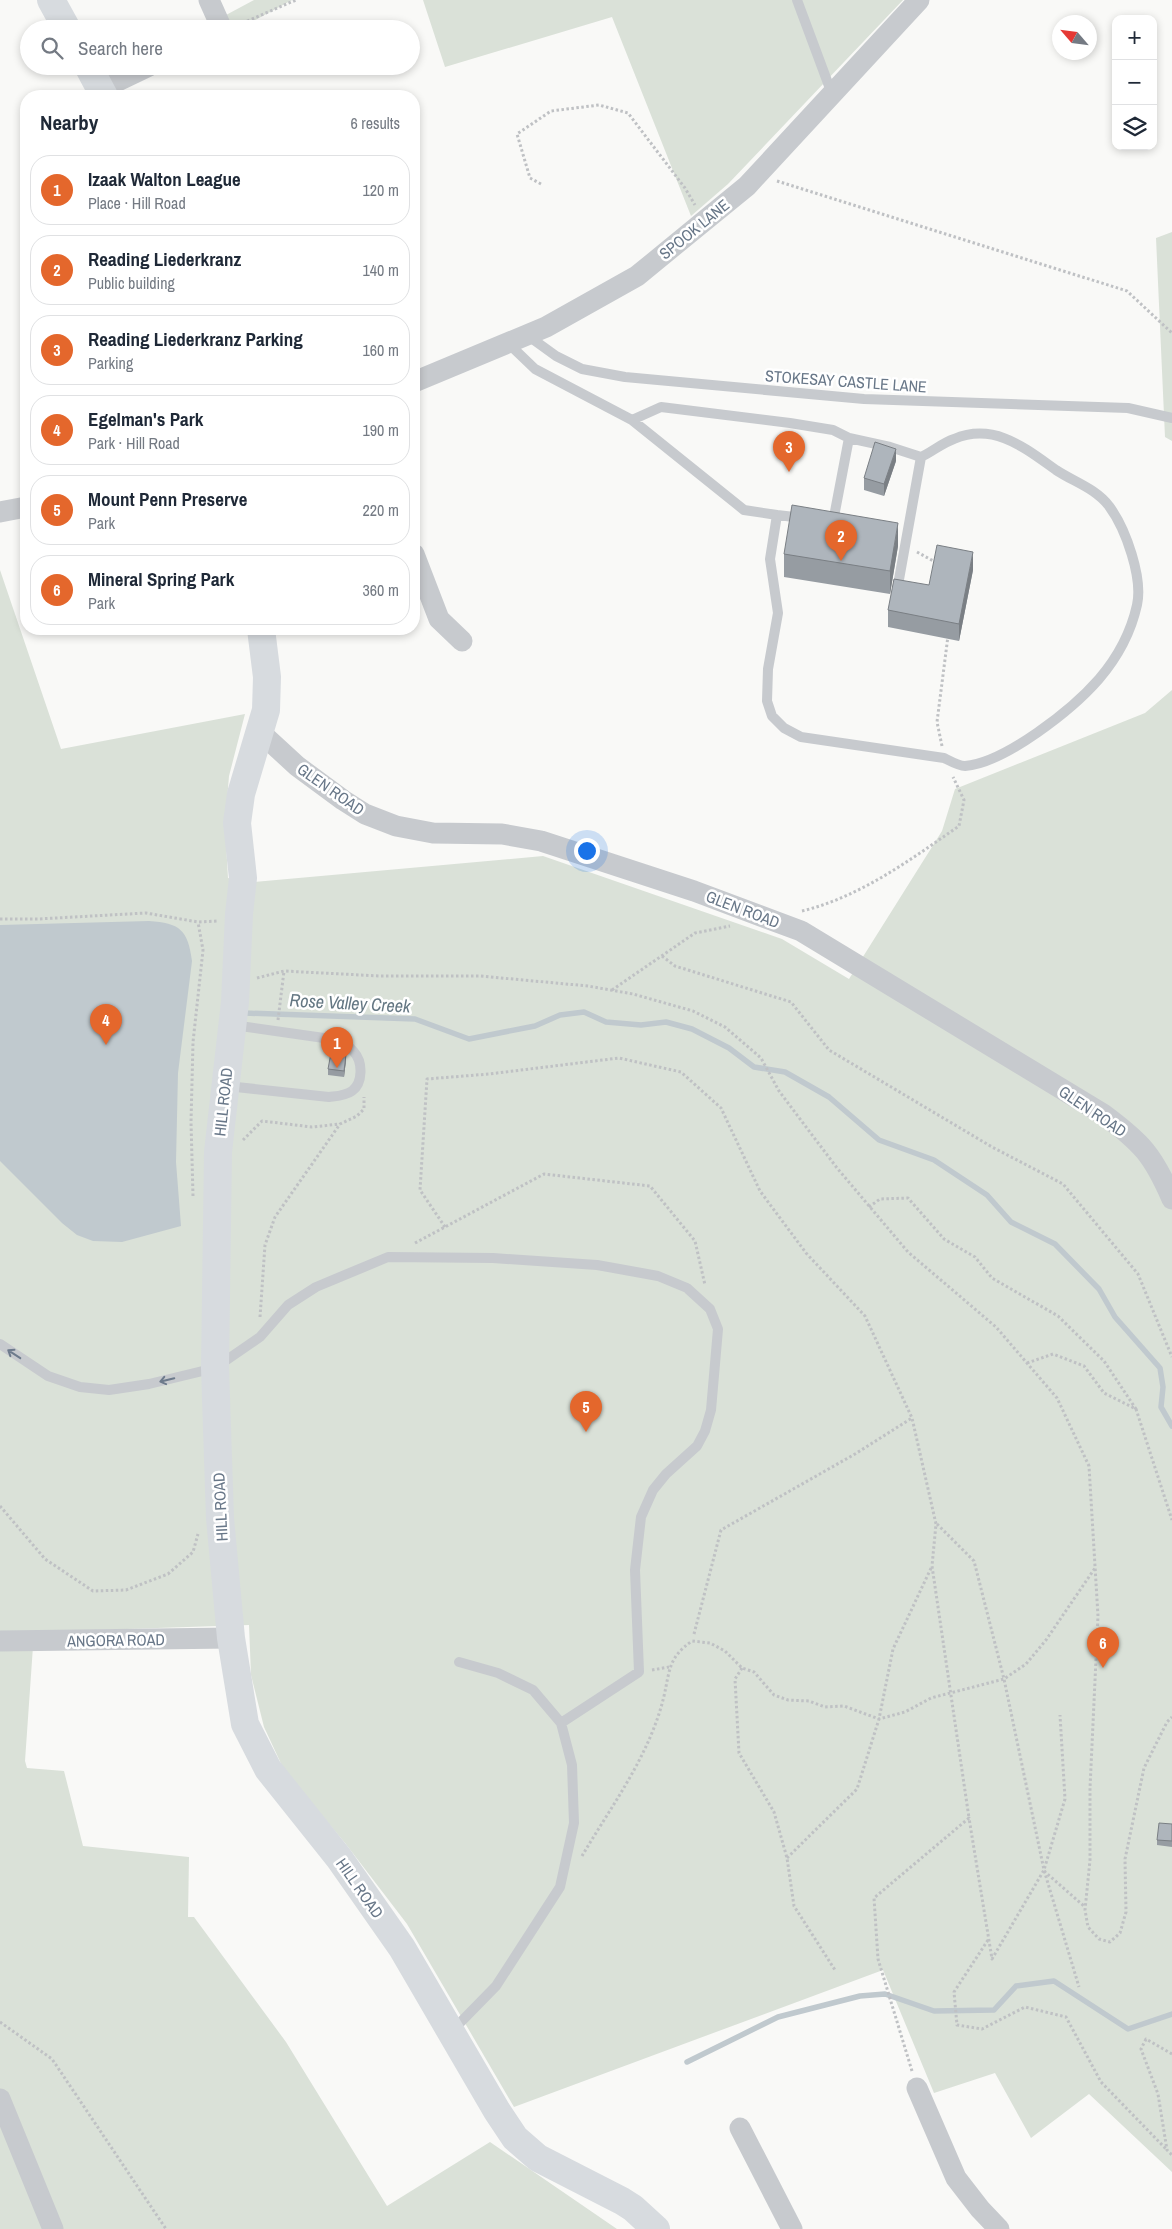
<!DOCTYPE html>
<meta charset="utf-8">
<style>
:root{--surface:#fff;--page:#f2f2f3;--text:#1f2937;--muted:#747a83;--line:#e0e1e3;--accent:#e4672c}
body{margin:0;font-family:"Archivo Narrow",sans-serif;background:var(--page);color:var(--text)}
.controls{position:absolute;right:15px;top:15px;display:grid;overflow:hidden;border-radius:10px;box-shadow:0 2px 8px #0003}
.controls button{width:45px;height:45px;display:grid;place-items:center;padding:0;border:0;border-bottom:1px solid var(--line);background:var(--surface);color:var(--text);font:25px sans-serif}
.compass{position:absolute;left:1052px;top:15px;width:45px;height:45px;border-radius:50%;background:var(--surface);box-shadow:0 2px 8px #0003;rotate:298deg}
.you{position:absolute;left:586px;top:850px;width:18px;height:18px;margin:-12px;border:4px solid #fff;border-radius:50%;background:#1a73e8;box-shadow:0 0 0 8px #1a73e833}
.badge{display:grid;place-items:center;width:32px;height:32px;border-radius:50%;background:var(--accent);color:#fff;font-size:16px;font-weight:700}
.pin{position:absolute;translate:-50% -41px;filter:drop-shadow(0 1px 2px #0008)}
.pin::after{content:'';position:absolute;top:26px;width:18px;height:15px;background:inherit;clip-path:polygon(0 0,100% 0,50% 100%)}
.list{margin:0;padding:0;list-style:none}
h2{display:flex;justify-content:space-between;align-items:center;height:65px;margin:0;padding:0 20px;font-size:21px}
h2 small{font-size:16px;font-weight:400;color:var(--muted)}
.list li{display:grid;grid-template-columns:32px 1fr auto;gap:15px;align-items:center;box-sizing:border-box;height:70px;margin:0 10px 10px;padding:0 10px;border:1px solid var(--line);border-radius:20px}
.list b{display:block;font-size:19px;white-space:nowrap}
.list p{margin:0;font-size:16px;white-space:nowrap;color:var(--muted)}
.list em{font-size:16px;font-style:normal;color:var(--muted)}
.icon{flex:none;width:28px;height:28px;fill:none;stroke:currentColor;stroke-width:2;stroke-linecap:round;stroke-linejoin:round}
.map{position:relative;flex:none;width:1172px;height:2229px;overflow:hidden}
.search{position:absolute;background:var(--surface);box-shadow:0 2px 8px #0003;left:20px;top:20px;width:400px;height:55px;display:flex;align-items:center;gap:12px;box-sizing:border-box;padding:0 18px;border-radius:28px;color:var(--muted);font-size:19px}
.panel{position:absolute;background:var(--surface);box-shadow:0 2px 8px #0003;left:20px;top:90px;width:400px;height:545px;border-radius:20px}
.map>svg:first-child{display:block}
.green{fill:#dae1d8}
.water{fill:#c0c9ce}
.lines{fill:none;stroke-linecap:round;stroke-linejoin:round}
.stream{stroke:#c0c9ce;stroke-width:5.5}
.path{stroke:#bfc1c4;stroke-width:3;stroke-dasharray:2.5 2.5;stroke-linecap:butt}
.lane{stroke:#c7cace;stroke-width:10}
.street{stroke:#c7cace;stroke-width:21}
.secondary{stroke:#d7dbdf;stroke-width:28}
.wall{fill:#969ca2}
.shaded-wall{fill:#7a7f84}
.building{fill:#aeb5bc;stroke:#7a7f84}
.oneway{stroke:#6d7b8c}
.labels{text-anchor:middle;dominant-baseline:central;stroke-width:5;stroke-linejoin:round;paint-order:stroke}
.street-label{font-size:16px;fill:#687788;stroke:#fff}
.water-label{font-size:18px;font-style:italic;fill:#647783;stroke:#fff}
</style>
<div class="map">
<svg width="1172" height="2229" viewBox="0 0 1172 2229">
<rect width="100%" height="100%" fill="#f9f9f7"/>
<path class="green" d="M254,0H292L239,29H232L226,15Z
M423,0H903L728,184L691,216L612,17L445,67Z
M1172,232V441L1165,437L1156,238Z
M0,570L61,749L245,714L229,776L225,825L228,878L254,882L543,856L782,939L849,979L942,831L955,789L1145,713L1172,690V2172L1089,2094L1031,2138L995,2073L934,2093L883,1970L514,2107L407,1924L345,1843L284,1770L264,1727L251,1675L249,1625L34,1632L25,1761L27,1768L64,1771L83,1846L189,1857L188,1917H194L286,2042L387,2206L490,2142L617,2229H0Z"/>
<path class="water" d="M149,921C180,923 188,930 192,961L178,1073L176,1162L181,1226L122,1242L93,1241L77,1235L62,1223L0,1161V925Z"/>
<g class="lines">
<path class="stream" d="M244,1013L415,1019L469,1039L535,1026L560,1015L584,1012L606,1022L641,1025L666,1022L692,1029L729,1048L754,1067L785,1072L829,1097L879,1140L934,1160L987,1195L1011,1222L1055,1244L1099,1289L1115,1317L1160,1368L1163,1387L1161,1407L1172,1426
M687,2062L778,2017L860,1996L885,1994L934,2011L994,2010L1016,1986L1054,1981L1128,2029L1172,2014"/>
<path class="path" d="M238,25L296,0
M777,181L1127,291L1172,333
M541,184L530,178L517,134L551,111L599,105L628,113L685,188L695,205
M917,552L937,563
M942,746L937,722L948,636
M802,911C860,897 910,860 959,826L964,800L953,777
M0,919H38L146,913L198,922L218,921
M662,956L675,966L791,1002L829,1050L992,1147L1063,1184L1138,1274L1172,1357
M257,978L284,971L380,976H480L588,986L633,994L693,1011L725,1027L761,1058L779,1091L837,1168L908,1252L996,1327L1057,1398L1089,1466L1098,1616L1090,1788V1860L1085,1910L1088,1927L1099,1939L1110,1942L1120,1933L1126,1912L1125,1859L1144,1768L1167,1722L1172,1717
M612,990L695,933L730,926
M278,1020L284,971
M243,1140L262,1121L312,1127L340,1124
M193,1196L191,1122L193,1042L203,950L198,922
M869,1207L880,1199L908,1198L944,1239L975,1257L992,1278L1058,1316L1104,1361L1136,1409
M445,1227L420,1190L427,1079L489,1074L619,1058L681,1072L721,1108L760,1191L806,1253L865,1316L912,1418L936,1524L932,1566
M415,1243L544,1174L650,1186L695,1241L705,1285
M260,1317L265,1245L275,1217L340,1124L357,1116L364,1109V1097
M1027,1363L1053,1354L1084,1366L1104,1393L1136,1409L1172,1520
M0,1506L45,1559L93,1591L126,1590L168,1574L193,1552L198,1534
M937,1524L974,1561L1004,1679L1044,1870L1079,1987
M694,1634L721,1530L855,1454L912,1418
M742,1668L735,1679L739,1753L774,1812L787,1858L794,1906L835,1970
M652,1670L669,1667
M582,1856C612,1805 650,1755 664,1696C670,1670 668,1658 692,1641L710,1643L725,1651L742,1668L754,1672L774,1695L788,1700L809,1701L825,1707L844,1706L879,1719L905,1712L931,1698L1004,1679L1026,1664L1046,1640L1095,1568
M787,1858L857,1789L879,1719L893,1649L932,1566L969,1818
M1044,1871L1085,1907
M988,1940L954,1992L957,2025L982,2029L1025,2007L1066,2017L1101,2082L1167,2150
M0,2022L52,2059L166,2229
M1172,2054L1146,2039L1141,2049L1158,2094L1167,2150L1172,2155
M912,2071L878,1959L874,1898L969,1818L992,1959L1044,1870L1065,1799L1060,1715"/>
<path class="lane" d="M797,0L832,94
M527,335L556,356L582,369L625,377L864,399L1128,408L1172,418
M508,343L535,369L632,420L744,510L777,515L770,559L778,613L768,669L767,701L772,716L784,728L801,737L944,758C950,761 959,766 965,766C1005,763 1073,709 1099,679C1117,658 1131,632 1137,605C1143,578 1126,529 1109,506C1095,488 1074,482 1056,470C1025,448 994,422 954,439C942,443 932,452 921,457L898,585
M632,420L661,407L790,423L833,430L849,438L833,522
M849,438L890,447L921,457
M777,515L803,518
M227,1086L329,1097C337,1096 345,1096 352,1091C363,1083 363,1062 354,1052C348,1044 340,1042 331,1039L233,1025
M0,1344L48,1376L80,1387L109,1390L149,1384L215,1368L260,1337L288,1305L316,1287L388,1257L493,1258L597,1265L658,1276L687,1288L710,1309L718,1329L711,1410L705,1431L697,1446L666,1474L653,1490L641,1517L635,1570L639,1672L561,1723
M452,2031L496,1986L560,1887L574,1823L572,1765L561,1723L533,1690L498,1673L459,1662"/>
<path class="street" d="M209,0L222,29
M101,89L149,66
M414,382L546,327L637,276L747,186L919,0
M0,512L26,507
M414,554L439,619L462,641
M260,732L297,766L343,800L365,814L396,826L433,833L502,834L541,841L694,891L801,931L1103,1114C1142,1143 1153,1155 1172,1199
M0,1641L231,1638
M917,2088L956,2178L980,2209L999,2229
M0,2099L53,2229
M740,2128L792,2229"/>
<path class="secondary" d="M51,0L67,29
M88,66L104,96
M261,629L267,677L266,710L241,794L237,823L243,878L239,914L235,1002L218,1152L215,1368L220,1518L231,1638L245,1724L268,1769L339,1858L402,1948L497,2111L515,2138L538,2158L622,2201L633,2208L656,2229"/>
</g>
<path class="wall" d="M896,461L884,496L864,490V478Z
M898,546L890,594L784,577V554Z
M973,570L959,641L888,627V610L929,585Z
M346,1060L344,1077L328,1075V1069Z
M1172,1824V1847L1157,1845V1840Z"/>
<path class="shaded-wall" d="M896,449V461L884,496V484Z
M898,523V546L890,594V571Z
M973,552V570L959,641V624Z
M346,1055V1060L344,1077V1071Z"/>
<path class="building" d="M875,442L896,449L884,484L864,478Z
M792,505L898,523L890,571L784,554Z
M937,545L973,552L959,624L888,610L894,579L929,585Z
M331,1053L346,1055L344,1071L328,1069Z
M1159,1823L1172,1824V1841L1157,1840Z"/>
<defs><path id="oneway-shaft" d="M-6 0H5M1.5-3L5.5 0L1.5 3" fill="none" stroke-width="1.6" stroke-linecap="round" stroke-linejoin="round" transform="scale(1.25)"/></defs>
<g class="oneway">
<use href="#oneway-shaft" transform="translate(14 1354) rotate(-147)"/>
<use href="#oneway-shaft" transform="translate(167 1380) rotate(166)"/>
</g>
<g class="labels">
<g class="street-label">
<text transform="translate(694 229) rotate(-39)">SPOOK LANE</text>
<text transform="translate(846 381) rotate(4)">STOKESAY CASTLE LANE</text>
<text transform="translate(331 789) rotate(35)">GLEN ROAD</text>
<text transform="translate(743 909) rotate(21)">GLEN ROAD</text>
<text transform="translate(223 1102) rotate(-84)">HILL ROAD</text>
<text transform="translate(1093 1111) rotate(34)">GLEN ROAD</text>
<text transform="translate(220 1507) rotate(-93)">HILL ROAD</text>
<text transform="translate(116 1640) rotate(-1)">ANGORA ROAD</text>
<text transform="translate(360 1888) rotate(55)">HILL ROAD</text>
</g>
<g class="water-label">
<text transform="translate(350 1003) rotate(3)">Rose Valley Creek</text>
</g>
</g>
</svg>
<div class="controls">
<button>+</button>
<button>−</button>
<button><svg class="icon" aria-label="layers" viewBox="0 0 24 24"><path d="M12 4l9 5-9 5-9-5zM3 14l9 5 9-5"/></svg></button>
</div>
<svg class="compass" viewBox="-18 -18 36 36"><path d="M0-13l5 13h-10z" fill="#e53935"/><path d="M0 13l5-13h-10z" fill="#747a83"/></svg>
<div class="you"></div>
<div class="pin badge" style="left:337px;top:1068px">1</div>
<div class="pin badge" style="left:841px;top:561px">2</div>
<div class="pin badge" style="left:789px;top:472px">3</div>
<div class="pin badge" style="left:106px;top:1045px">4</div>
<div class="pin badge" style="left:586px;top:1432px">5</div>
<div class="pin badge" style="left:1103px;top:1668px">6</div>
<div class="search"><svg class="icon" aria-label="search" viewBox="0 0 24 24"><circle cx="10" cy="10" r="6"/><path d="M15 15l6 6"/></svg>Search here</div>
<section class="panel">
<h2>Nearby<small>6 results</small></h2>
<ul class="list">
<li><span class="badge">1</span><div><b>Izaak Walton League</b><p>Place · Hill Road</p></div><em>120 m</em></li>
<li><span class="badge">2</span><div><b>Reading Liederkranz</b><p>Public building</p></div><em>140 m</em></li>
<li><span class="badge">3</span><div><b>Reading Liederkranz Parking</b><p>Parking</p></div><em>160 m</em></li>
<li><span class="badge">4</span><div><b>Egelman's Park</b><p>Park · Hill Road</p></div><em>190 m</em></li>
<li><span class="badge">5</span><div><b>Mount Penn Preserve</b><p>Park</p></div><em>220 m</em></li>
<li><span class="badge">6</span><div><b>Mineral Spring Park</b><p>Park</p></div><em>360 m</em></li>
</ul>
</section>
</div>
